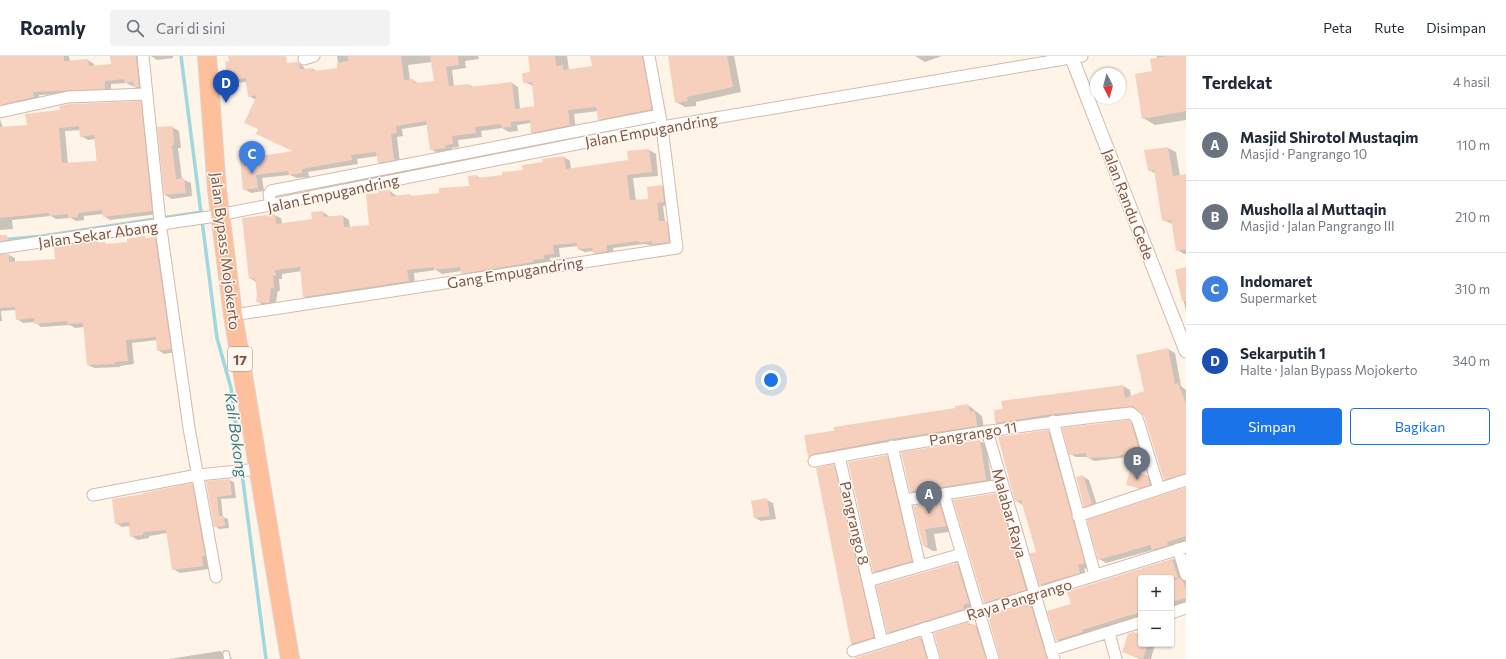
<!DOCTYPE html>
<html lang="id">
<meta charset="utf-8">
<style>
:root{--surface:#fff;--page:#f2f2f3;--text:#1f2937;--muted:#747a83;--line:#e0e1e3;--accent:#1a73e8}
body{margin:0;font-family:Commissioner,sans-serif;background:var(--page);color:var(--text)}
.controls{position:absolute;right:12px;bottom:12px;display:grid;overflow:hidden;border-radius:4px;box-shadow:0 1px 3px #0004}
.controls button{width:36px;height:36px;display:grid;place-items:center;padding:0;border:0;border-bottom:1px solid var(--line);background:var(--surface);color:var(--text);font:20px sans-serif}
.compass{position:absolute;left:1090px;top:12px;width:36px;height:36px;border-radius:50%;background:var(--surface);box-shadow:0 1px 3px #0004;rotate:174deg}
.you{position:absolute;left:771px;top:324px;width:14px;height:14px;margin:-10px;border:3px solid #fff;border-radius:50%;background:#1a73e8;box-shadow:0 0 0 6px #1a73e833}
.badge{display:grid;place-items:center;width:26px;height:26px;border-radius:50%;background:var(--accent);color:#fff;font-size:13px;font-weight:700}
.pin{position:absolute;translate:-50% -33px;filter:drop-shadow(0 1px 2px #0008)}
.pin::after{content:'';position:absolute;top:21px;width:14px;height:12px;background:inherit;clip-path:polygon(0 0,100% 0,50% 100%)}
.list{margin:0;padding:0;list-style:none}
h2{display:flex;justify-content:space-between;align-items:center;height:52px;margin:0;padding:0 16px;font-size:17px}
h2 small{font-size:13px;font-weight:400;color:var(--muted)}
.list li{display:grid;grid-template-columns:26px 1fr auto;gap:12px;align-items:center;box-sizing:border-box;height:72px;padding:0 16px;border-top:1px solid var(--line)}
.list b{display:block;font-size:15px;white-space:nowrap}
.list p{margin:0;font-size:13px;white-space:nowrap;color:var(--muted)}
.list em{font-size:13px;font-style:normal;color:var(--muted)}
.actions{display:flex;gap:8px;padding:12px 16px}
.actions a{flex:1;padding:9px 0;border:1px solid var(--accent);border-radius:4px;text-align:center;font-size:14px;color:var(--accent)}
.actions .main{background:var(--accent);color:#fff}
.icon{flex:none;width:22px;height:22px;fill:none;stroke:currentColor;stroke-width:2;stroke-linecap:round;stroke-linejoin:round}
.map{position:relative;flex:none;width:1186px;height:603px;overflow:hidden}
header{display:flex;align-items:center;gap:24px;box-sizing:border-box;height:56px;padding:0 20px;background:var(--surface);border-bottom:1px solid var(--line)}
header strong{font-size:19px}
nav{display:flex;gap:22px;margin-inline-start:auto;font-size:14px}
.search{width:280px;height:36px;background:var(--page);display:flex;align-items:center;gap:10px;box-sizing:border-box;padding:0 14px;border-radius:4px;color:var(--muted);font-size:15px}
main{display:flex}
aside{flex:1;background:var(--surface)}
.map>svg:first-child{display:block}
.shadow{fill:#0003;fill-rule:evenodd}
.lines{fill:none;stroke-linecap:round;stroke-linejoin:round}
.stream{stroke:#9fd8de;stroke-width:3.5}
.building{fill:#f7d0bd;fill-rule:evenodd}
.service-casing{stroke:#d3baac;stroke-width:8}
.minor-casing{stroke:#d3baac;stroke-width:13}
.tertiary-casing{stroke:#d3baac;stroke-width:15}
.trunk-casing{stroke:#ddd3cf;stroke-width:20}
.service{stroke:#fff;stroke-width:5.5}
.minor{stroke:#fff;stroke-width:11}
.tertiary{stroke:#fff;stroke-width:13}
.trunk{stroke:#fec09c;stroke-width:18}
.labels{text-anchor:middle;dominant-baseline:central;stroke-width:3;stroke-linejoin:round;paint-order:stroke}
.shield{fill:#fff8f1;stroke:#a3877b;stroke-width:1}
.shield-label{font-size:14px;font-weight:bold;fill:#7c5748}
.street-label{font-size:15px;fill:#7c5748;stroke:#fff8f1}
.water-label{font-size:16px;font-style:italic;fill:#3a7c82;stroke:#fff8f1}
</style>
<header>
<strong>Roamly</strong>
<div class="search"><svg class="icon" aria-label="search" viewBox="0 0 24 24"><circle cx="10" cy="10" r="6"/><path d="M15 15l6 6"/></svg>Cari di sini</div>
<nav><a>Peta</a><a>Rute</a><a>Disimpan</a></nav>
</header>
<main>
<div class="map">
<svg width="1186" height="603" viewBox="0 0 1186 603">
<rect width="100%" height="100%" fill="#fef4e8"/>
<path class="shadow" d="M0,0H69L70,6L88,4L94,8V11L112,9L110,0H144L141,34L126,27L111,28V36L39,39L40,45L0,58Z
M151,0H173V2L157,4Z
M230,0H273L278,9L298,7L304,11L305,14L313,13L317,15L339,13L337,0H478L479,3L465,5L466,12L452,14L454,31L469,29L474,31L512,27L518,31L520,53L536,51L533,30L524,26L531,16L529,0H567L569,14L593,11L591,0H651L658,57L605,67L599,63L598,55L574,58L576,73L539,80L532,76L531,67L517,69L518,75L509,76L502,72L481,75L482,81L458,84L459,91L452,92V95L437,97L431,93L427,69L402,73L403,80L397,81L400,107L385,110L378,106L377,100L357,103L358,108L308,116L309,121L297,122L290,119L262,122L264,135L251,137L244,133L241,104L295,96L257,78L259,73L256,44L249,40L246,26L235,27L229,23ZM432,6L435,26L419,28L413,24H410L408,9Z
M669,0H734L741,36L696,46V50L685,51L676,46Z
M915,0H942L925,6Z
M1157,0H1186V64L1155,69L1143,62Z
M140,46L147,50L158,158L110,164L104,160L103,158L84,160V164L76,165L71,162L56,163L51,160L12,164L13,173L0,174V63L3,72L28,70ZM81,74V80L88,84L95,83L97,106L68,108L65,75Z
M172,71L179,75L181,92H178L182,123L191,127L192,140L172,143L165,139Z
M1168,92L1176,96L1180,120L1186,119V198H1184L1177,194L1173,168L1163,164L1156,118L1149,114L1146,95Z
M649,94L656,98L658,120L633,122L636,145L650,143L662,130L668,134L670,149L663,150L665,166L673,169L675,189L659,191L644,188L613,192L614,199L600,201L593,195L585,196L578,193V190L559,192L560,201L550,202V206L468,221L461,215L442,218L436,214L414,217L415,229L311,244L304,241L302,215L282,218V223H279L280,235H278L275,250L263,249L257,245L258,238L256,226L250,222L274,159L281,162L282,168L313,164L312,157L323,156L330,161L343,160L349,164L350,172L371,170L380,136L390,135L397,140L410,139L414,141L440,138L470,131L477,120L481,123L503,120L564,101L570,105L571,113L629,105Z
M135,182H155L161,185L177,296L164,298L158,294L157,284L132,287L134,308L120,310V311L94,312L88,309L84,271L75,272L70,269L41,271L35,266L23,267L17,263L16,254L1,255L2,265H0V198L9,199L15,202V206L56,204L55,192L96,186L109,189L128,187Z
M1186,212V255L1176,214Z
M1168,293L1175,297L1181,330L1186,334V423L1171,427L1164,423L1145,359L1139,354L1059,362L1003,371L996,367L1004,354L1003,345L1123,330L1130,334L1131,341L1145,336Z
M968,349L982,360L984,373L815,404L809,400L805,380L956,353Z
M1129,365L1135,369L1147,403L1136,405L1129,401L1094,405L1087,401H1076L1070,398Z
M1048,375L1055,379L1091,511L1084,513L1087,520L1047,532L1040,528L1038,496L1023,449L1016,445Z
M979,385L986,388L992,428L917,439L911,436Z
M887,400L893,404L918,509L880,519L874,516Z
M834,410L840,413L880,585L859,591L852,588Z
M1082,420L1089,424L1098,452L1091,454L1084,450Z
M1147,420L1154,424L1156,432L1146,435L1127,428Z
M230,424L234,426L236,442L221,443L223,461L228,463L229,472L219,473L215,470L207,426Z
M192,428L198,432L209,513L180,517L173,513L167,477L149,480V482L138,484L131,480L130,470L122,471L116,467L145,439Z
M1186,432V489L1159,498L1153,494L1106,507L1099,503Z
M998,438L1004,442L1032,537L991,550L984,546Z
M767,444L773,447L776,463L761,465L755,462Z
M939,447L948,452L955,475L934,478L937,495H933L924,490L914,451Z
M1173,503L1180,507L1186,524V547L1171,552V522H1141V561L1064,588L1057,584L1072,549L1068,536Z
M957,508L964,512L975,551L969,552L970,556L894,580L888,576Z
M1030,548L1037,552L1052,603H1001Z
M968,567L982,572L991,603H942Z
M1141,579V588H1155L1151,603H1140L1123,596Z
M920,582L927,586L932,603H857Z
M220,595L233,603H169Z"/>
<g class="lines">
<path class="stream" d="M181,0L217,282L231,332L266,603
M0,184L43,180L202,156"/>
</g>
<path class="building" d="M0,0H64V5L88,3L89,10L111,8L110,0H136L139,31H134L133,26L125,27L124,23L105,25V33L33,36L34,41L0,49Z
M228,0H286L287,7L298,6L300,13L313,12V15L337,12V7L348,5V0H401L404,24L413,23L414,27L434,25L430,0H458L459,9L446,11L449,30L469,28L470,31L512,26L515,53L534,50L532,26L523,27L522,17L530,16L528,0H555L556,10L563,9V14L592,10L590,0H642L652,53L598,64L596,51L568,54L570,69L531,77L530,64L511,66V71L502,72L501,68L475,71L476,77L452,80L453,88L445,89L446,92L430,94L426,65L396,70L397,77L391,78L394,104L378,107L376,96L351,99L352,104L302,113V117L289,119L288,115L256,119L258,132L243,134L240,103L293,95L256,78L258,73L244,67L257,39L248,41L246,22L228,24L225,6L229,5Z
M668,0H727L733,31L687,41L688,45L675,47Z
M1166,0H1186V55L1142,63L1135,18L1152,15L1150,3Z
M141,45L152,155L103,161L102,154L78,157V161L68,162V158L49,160V157L0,162V71L27,69L25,58L60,54L59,50L69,48ZM79,70L80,81L94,79L97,105L62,107L59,72Z
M173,70L174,89H172L176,123L184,122L186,137L164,139L157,71Z
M1168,91L1173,120L1186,118V193L1176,195L1171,164L1162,165L1154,114L1148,115L1144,94Z
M649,93L652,116L627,119L630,144L648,143L647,131L662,129L664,146L657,147L659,165H667L669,186L652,188V185L639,187V185L607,189V195L593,198L592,192L577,193V187L553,189L554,198L544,199V203L533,204V206L461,218L460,211L434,214V211L407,214L409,225L303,241L300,211L275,214L276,220H273L274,232H271L269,247L256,246L257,238L255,222L249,223L242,162L275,158L276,168L312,163L311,156L323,155L324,161L343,159L344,171L369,169L366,138L379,137V135L390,134L391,140L410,138L411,140L439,137V132L469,130L468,120L477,119V122L502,119V116L523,114L522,109L543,106L542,103L564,100L566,113L628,104L627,95Z
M0,179H7L8,184L0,185Z
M145,180V182L155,181L171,293L157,295L156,281L126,284L128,305L114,306V308L87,309L83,267L68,268L67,265L34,268V262L16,264L15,251L0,252V199L9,198V206L55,203L54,191L96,185V187L105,186L106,188L127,186V183Z
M1186,211V245H1182L1175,214Z
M1168,292L1175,328L1178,327L1186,348V417L1164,424L1144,360L1133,350L1052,358L995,367L994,354L1003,353L1001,345L1123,329L1125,342L1144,335L1136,299Z
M968,348L970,356L975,355L977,370L891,383L813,398L808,401L804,379L834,375V371L955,352V350Z
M1129,364L1131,366L1141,400L1129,402L1128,397L1115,401L1087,402L1086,397L1069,399L1062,372Z
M1048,374L1085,507L1078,509L1080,517L1039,529L1030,497L1036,496L1021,444L1015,446L998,381Z
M980,384L986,424L910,436L901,396Z
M887,399L912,505L873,516L848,406Z
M834,408L874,581L851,588L816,412Z
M1130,414L1147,419L1150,429L1139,432L1126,429Z
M1083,419L1092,448L1084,451L1076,421Z
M230,423L232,439L217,441L219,460H224L225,470L214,471L206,425Z
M192,427L205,500H202L203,510L172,514L166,474L143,476V479L130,481L129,466L115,468L112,443L143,438V437Z
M1186,431V480L1167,486L1168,489L1152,494L1150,489L1098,504L1087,464Z
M998,437L1026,534L984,547L953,444Z
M767,442L770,460L754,462L751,445Z
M939,446L946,470L925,473L928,490H923L913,450Z
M1172,503L1178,522H1141V556L1082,574L1083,576L1074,579L1056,584L1047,555L1071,548L1067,536Z
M957,507L969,547L963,549L964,553L887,577L876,530Z
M1180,522L1183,525L1186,534V542L1171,546V525Z
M1030,547L1047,603H1000L988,560Z
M968,566L969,569L975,568L986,603H941L934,577Z
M1133,576L1141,578V588H1148L1143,603L1122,596L1128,578Z
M920,581L927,603H856L855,602Z"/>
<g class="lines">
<defs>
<path id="service" d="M226,598L227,603"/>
<path id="minor" d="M143,0L160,166L189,372L216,521
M304,3L314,0
M0,56L68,41L146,38
M271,150L269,138L271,135L660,59
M0,192L209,161L662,71L1082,0
M233,259L677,192L662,71L649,0
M1053,365L1095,519
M987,375L1054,603
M892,390L920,510
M839,400L882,586
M814,405C920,385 1025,368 1131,357L1137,362L1159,433
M944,438L993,603
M93,439L198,419L258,413
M905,444L1002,429
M1078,460L1186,424
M1178,493L1186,519
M868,525L962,498
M1171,557L1186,552
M925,572L934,603
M1109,577L1116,603
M1051,594L1141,566
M853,595L1186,491"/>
<path id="tertiary" d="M1071,0L1186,295"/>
<path id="trunk" d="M207,0L217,134L233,259L290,603"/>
</defs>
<use href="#service" class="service-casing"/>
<use href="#minor" class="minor-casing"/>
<use href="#tertiary" class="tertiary-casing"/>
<use href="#trunk" class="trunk-casing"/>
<use href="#service" class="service"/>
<use href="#minor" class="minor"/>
<use href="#tertiary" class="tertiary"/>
<use href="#trunk" class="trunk"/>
</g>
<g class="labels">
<rect class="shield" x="228" y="291" width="24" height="24" rx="3"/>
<g class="shield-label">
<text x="240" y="303">17</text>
</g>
<g class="street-label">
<text transform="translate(651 74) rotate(-10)">Jalan Empugandring</text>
<text transform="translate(333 137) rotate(-12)">Jalan Empugandring</text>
<text transform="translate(1129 148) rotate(69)">Jalan Randu Gede</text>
<text transform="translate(98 178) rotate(-8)">Jalan Sekar Abang</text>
<text transform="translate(226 195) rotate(83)">Jalan Bypass Mojokerto</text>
<text transform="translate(515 216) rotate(-9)">Gang Empugandring</text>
<text transform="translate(973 377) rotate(-9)">Pangrango 11</text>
<text transform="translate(1010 457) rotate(74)">Malabar Raya</text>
<text transform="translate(855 467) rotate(77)">Pangrango 8</text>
<text transform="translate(1019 543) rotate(-17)">Raya Pangrango</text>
</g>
<g class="water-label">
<text transform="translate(237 379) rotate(82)">Kali Bokong</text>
</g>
</g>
</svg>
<div class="controls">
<button>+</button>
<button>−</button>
</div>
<svg class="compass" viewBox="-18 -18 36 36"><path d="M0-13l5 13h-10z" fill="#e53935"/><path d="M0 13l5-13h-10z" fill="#747a83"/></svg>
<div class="you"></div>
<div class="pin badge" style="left:929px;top:458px;background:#6b7280">A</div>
<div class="pin badge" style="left:1137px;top:424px;background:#6b7280">B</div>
<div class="pin badge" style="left:252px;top:118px;background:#3f7fe0">C</div>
<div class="pin badge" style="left:226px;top:47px;background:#1a4fb4">D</div>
</div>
<aside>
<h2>Terdekat<small>4 hasil</small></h2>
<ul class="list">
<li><span class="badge" style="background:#6b7280">A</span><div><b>Masjid Shirotol Mustaqim</b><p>Masjid · Pangrango 10</p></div><em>110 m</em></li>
<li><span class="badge" style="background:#6b7280">B</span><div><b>Musholla al Muttaqin</b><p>Masjid · Jalan Pangrango III</p></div><em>210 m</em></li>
<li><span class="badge" style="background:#3f7fe0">C</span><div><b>Indomaret</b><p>Supermarket</p></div><em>310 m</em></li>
<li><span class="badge" style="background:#1a4fb4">D</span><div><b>Sekarputih 1</b><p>Halte · Jalan Bypass Mojokerto</p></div><em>340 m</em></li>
</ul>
<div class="actions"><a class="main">Simpan</a><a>Bagikan</a></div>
</aside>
</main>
